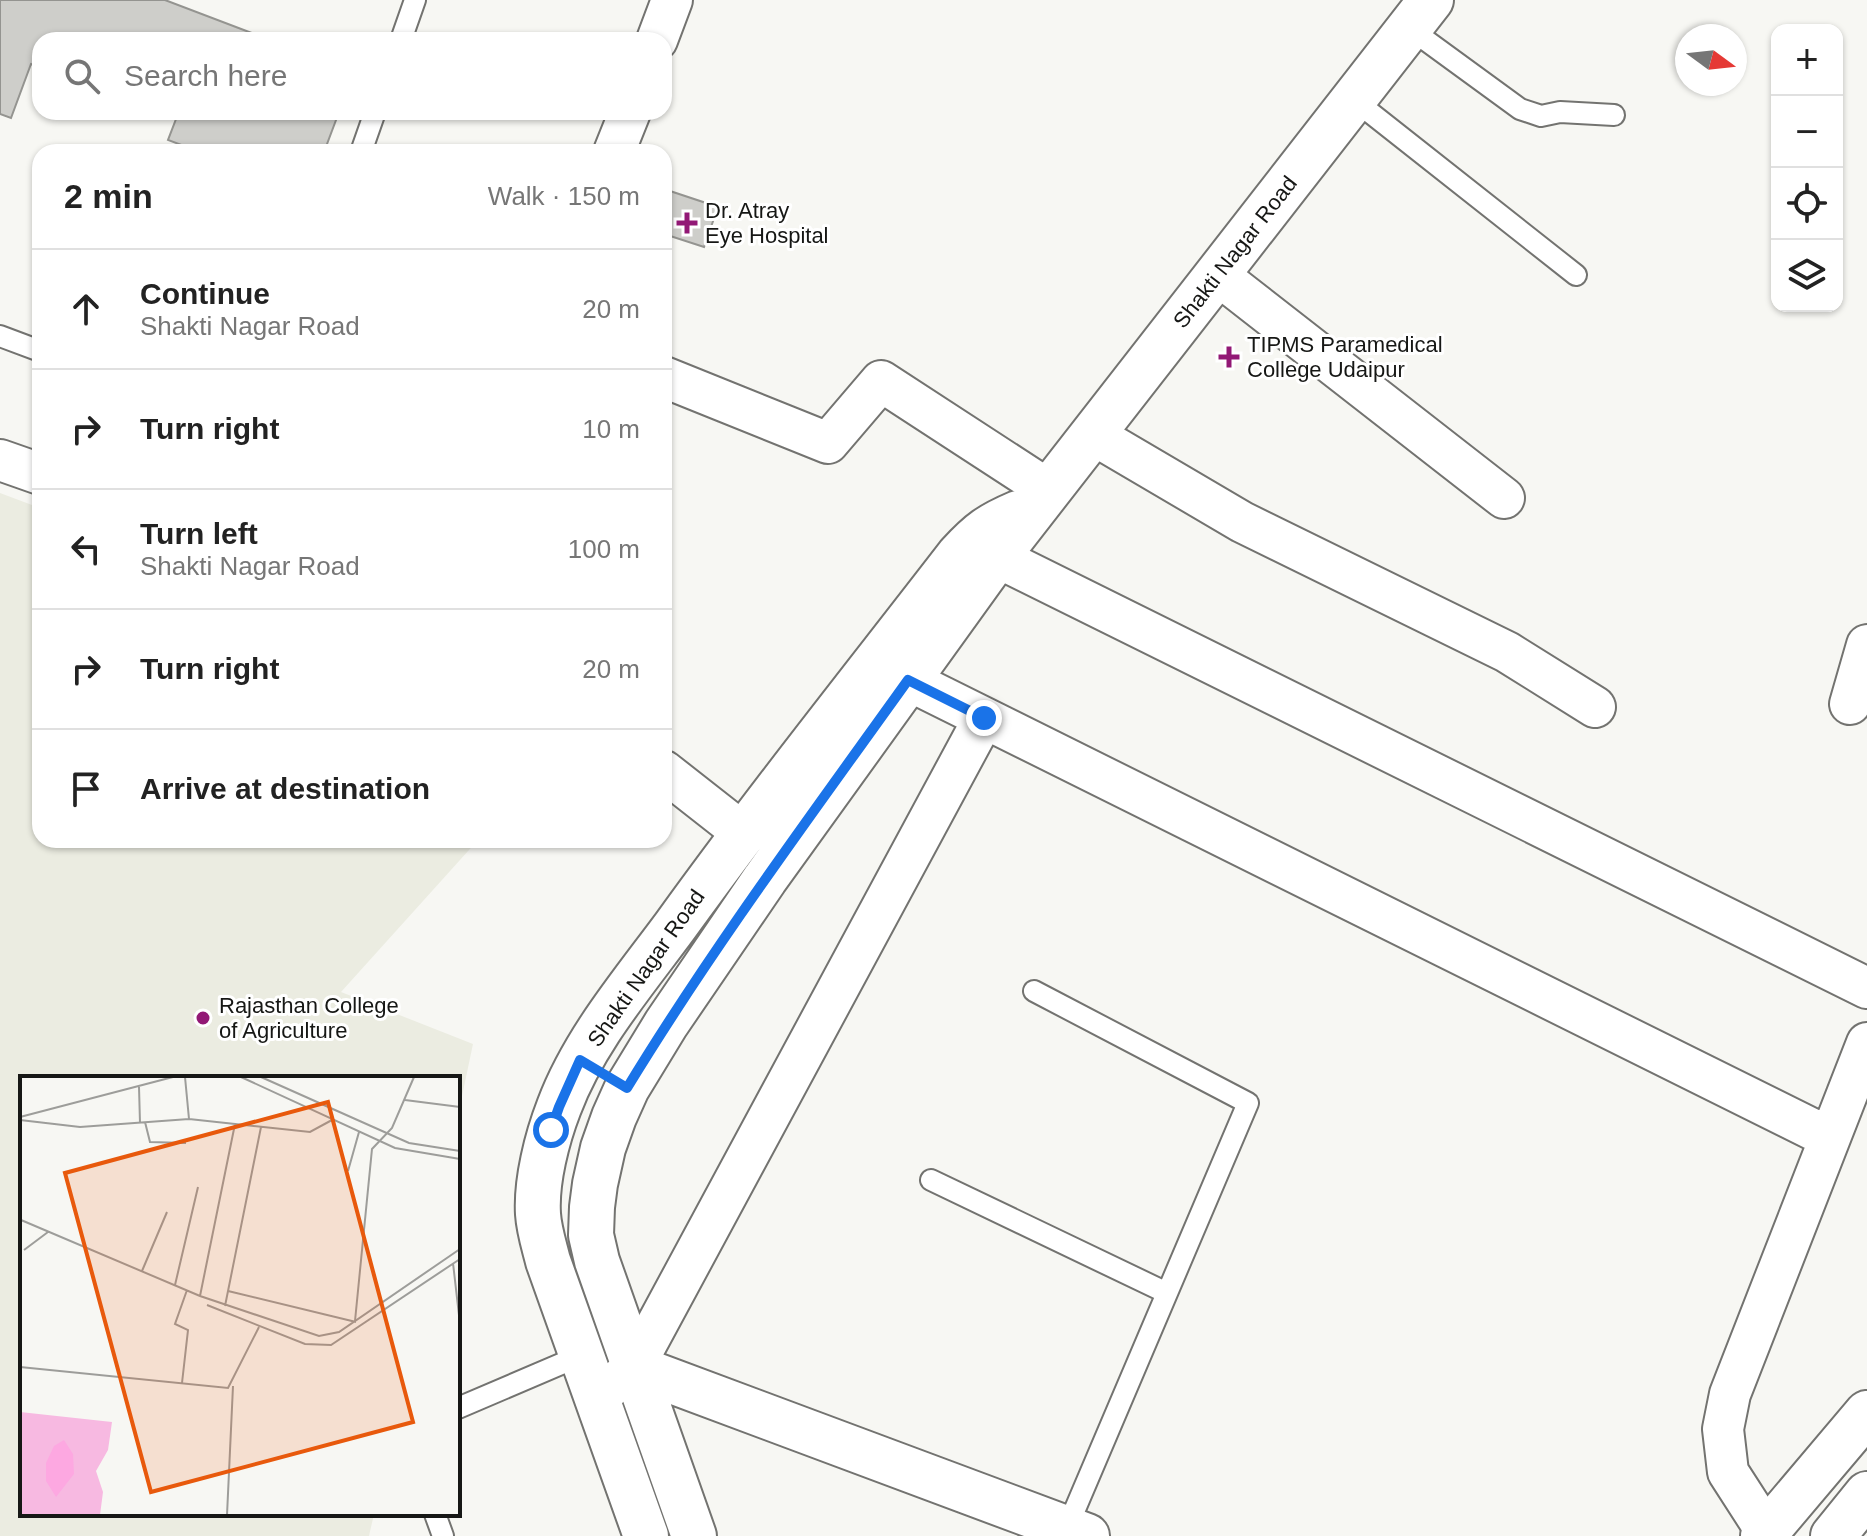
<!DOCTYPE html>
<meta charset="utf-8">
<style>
:root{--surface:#fff;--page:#f6f6f6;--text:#222;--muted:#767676;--line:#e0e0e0}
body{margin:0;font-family:Arial,sans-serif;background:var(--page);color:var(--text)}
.controls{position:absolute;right:24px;top:24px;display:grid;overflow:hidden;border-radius:16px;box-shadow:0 2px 6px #0004}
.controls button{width:72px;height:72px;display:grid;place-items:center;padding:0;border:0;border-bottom:2px solid var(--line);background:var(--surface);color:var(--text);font:40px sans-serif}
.compass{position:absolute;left:1675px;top:24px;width:72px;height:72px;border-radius:50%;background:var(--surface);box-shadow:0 2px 6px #0004;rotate:105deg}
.stop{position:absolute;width:24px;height:24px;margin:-18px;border:6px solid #1a73e8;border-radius:50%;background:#fff}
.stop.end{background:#1a73e8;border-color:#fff;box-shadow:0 2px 8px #0008}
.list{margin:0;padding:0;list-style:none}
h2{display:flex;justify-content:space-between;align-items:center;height:104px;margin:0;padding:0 32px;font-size:34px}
h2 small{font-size:26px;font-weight:400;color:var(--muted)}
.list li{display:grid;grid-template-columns:52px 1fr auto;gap:24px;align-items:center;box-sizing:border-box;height:120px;padding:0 32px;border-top:2px solid var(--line)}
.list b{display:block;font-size:30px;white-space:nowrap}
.list p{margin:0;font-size:26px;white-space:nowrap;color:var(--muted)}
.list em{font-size:26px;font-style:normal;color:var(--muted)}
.icon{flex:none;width:44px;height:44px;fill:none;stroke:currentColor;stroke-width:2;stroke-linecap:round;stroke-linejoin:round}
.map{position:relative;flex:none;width:1867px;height:1536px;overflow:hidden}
.search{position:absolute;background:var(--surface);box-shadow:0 2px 6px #0004;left:32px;top:32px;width:640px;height:88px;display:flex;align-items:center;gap:20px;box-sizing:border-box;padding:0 28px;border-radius:24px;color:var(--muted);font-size:30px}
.panel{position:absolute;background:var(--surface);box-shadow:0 2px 6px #0004;left:32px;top:144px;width:640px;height:704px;border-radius:24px}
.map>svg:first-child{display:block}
.built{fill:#ebece1}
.building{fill:#cececa;stroke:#949490;stroke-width:2}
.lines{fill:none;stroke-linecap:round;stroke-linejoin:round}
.lane-casing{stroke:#737370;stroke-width:24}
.street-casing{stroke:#737370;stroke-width:44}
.secondary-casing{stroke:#737370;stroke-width:48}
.lane{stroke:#fff;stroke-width:20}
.street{stroke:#fff;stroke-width:40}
.secondary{stroke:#fff;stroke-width:44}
.route{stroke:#1a73e8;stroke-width:10}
.poi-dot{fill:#921875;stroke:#fff;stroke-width:3}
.labels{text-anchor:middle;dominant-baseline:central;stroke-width:6;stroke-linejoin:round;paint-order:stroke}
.poi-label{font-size:22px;fill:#161715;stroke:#fff;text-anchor:start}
.street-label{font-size:22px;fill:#161715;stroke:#fff}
.inset-road{fill:none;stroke:#9d9d9a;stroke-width:2}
.view{fill:#e8590c;fill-opacity:0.15;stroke:#e8590c;stroke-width:4}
.inset-edge{fill:none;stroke:#161715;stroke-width:4}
</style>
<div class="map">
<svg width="1867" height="1536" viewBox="0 0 1867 1536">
<rect width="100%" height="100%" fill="#f7f7f3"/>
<path class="built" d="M0,493L40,508V840H478L341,992L473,1044L458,1115V1078H22V1514H374L369,1536H0Z"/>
<path class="building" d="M0,0H165L270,40H40V67L31,64L11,118L0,114Z
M157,112H339L324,152H200L168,140L176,119Z
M664,189L718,207L704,247L664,234Z"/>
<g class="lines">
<defs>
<path id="lane" d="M1409,28L1520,109L1541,116L1560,112L1614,115
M401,40L415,0
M1353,99L1576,275
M361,152L375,112
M0,336L40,351
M1034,991L1248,1103L1067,1528
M931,1180L1167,1293
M458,1408L582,1355
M435,1514L443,1536"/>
<path id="street" d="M657,40L672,0
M614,152L630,112
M1218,275L1504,498
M664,377L828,443L881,381L1050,491
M1094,435L1242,522L1507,652L1595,707
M0,460L40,474
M997,557L1867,988
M908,680L1830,1138
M1850,704L1867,645
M664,771L743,833
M597,1398L634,1367L984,718
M1766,1531L1728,1472L1723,1429L1730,1394L1867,1043"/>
<path id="secondary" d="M634,1367L1087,1536
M646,1536L548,1261C544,1245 539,1230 538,1214C536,1181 547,1138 559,1107C584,1040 634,982 676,925C767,799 864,678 959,555C980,532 990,525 1018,513
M694,1536L597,1261L591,1235L592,1207L595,1184L603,1148L614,1117L627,1088L666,1024L765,879L997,557L1431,0
M1763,1536L1867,1413
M1833,1536L1867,1494"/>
</defs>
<use href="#lane" class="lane-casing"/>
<use href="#street" class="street-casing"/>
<use href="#secondary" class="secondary-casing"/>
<use href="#lane" class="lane"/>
<use href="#street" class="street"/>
<use href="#secondary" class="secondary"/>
</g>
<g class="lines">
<path class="route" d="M551,1130L559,1107L580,1060L627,1088C713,947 812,814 908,680L984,718"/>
</g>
<g class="poi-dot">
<path d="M683 211h8v8h8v8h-8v8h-8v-8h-8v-8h8z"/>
<path d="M1225 345h8v8h8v8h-8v8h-8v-8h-8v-8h8z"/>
<circle cx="203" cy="1018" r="8"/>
</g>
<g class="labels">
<g class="poi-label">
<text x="705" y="210">Dr. Atray<tspan x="705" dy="25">Eye Hospital</tspan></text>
<text x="1247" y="344">TIPMS Paramedical<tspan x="1247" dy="25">College Udaipur</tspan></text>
<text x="219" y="1005">Rajasthan College<tspan x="219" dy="25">of Agriculture</tspan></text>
</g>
<g class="street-label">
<text transform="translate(1235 252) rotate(-52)">Shakti Nagar Road</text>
<text transform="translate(646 968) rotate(-55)">Shakti Nagar Road</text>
</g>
</g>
<g transform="translate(20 1076)">
<rect width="440" height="440" fill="#f7f7f3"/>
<path d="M0,336L92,346L88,374L76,395L83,416L80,439H0Z" fill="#f7b9e1"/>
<path d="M44,364L53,378L54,398L36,421L26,405V387L34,370Z" fill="#fda8e1"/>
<path class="inset-road" d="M165,1L169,43M221,1L375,72L440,83M241,1L389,67L440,75M119,11L120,47M385,24L440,31M0,41L153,1M0,44L60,51L169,43L290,56L312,44M125,46L130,66L166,67M328,95L339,56M0,142V218M1,144L180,220L299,260L319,256L440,173M4,174L28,156M433,187L440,248M122,195L147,136M155,209L178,111M208,215L336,246M180,220L215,48M187,229L285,268L311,269L440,183M205,230L241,51M335,245L352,73L372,52L394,1M0,291L208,312L239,251M162,307L168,254L155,248L167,214M207,439L213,310"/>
<path class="view" d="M308,26L393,346L131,416L45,97Z"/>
<rect width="440" height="440" class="inset-edge"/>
</g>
</svg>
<div class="controls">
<button>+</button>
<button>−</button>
<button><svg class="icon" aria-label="locate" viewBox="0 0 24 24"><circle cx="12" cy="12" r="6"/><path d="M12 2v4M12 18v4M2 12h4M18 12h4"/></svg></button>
<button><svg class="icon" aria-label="layers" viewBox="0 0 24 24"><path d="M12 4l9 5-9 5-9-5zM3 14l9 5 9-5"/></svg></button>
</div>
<svg class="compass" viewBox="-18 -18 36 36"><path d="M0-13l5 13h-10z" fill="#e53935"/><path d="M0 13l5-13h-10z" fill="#767676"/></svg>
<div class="stop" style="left:551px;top:1130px"></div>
<div class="stop end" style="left:984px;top:718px"></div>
<div class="search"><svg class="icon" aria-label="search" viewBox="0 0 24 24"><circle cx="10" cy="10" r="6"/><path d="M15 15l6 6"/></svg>Search here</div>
<section class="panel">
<h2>2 min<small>Walk · 150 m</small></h2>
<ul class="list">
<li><svg class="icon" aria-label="ahead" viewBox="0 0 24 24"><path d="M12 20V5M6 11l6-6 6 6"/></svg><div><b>Continue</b><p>Shakti Nagar Road</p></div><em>20 m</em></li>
<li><svg class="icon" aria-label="right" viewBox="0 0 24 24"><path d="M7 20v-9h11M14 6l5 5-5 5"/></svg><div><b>Turn right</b></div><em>10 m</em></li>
<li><svg class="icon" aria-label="left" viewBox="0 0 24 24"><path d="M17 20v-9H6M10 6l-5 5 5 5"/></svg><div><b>Turn left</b><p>Shakti Nagar Road</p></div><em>100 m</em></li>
<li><svg class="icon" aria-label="right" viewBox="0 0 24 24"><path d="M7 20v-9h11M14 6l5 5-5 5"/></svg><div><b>Turn right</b></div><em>20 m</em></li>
<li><svg class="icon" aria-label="arrive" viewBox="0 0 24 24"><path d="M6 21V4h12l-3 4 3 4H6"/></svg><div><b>Arrive at destination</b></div></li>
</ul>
</section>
</div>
